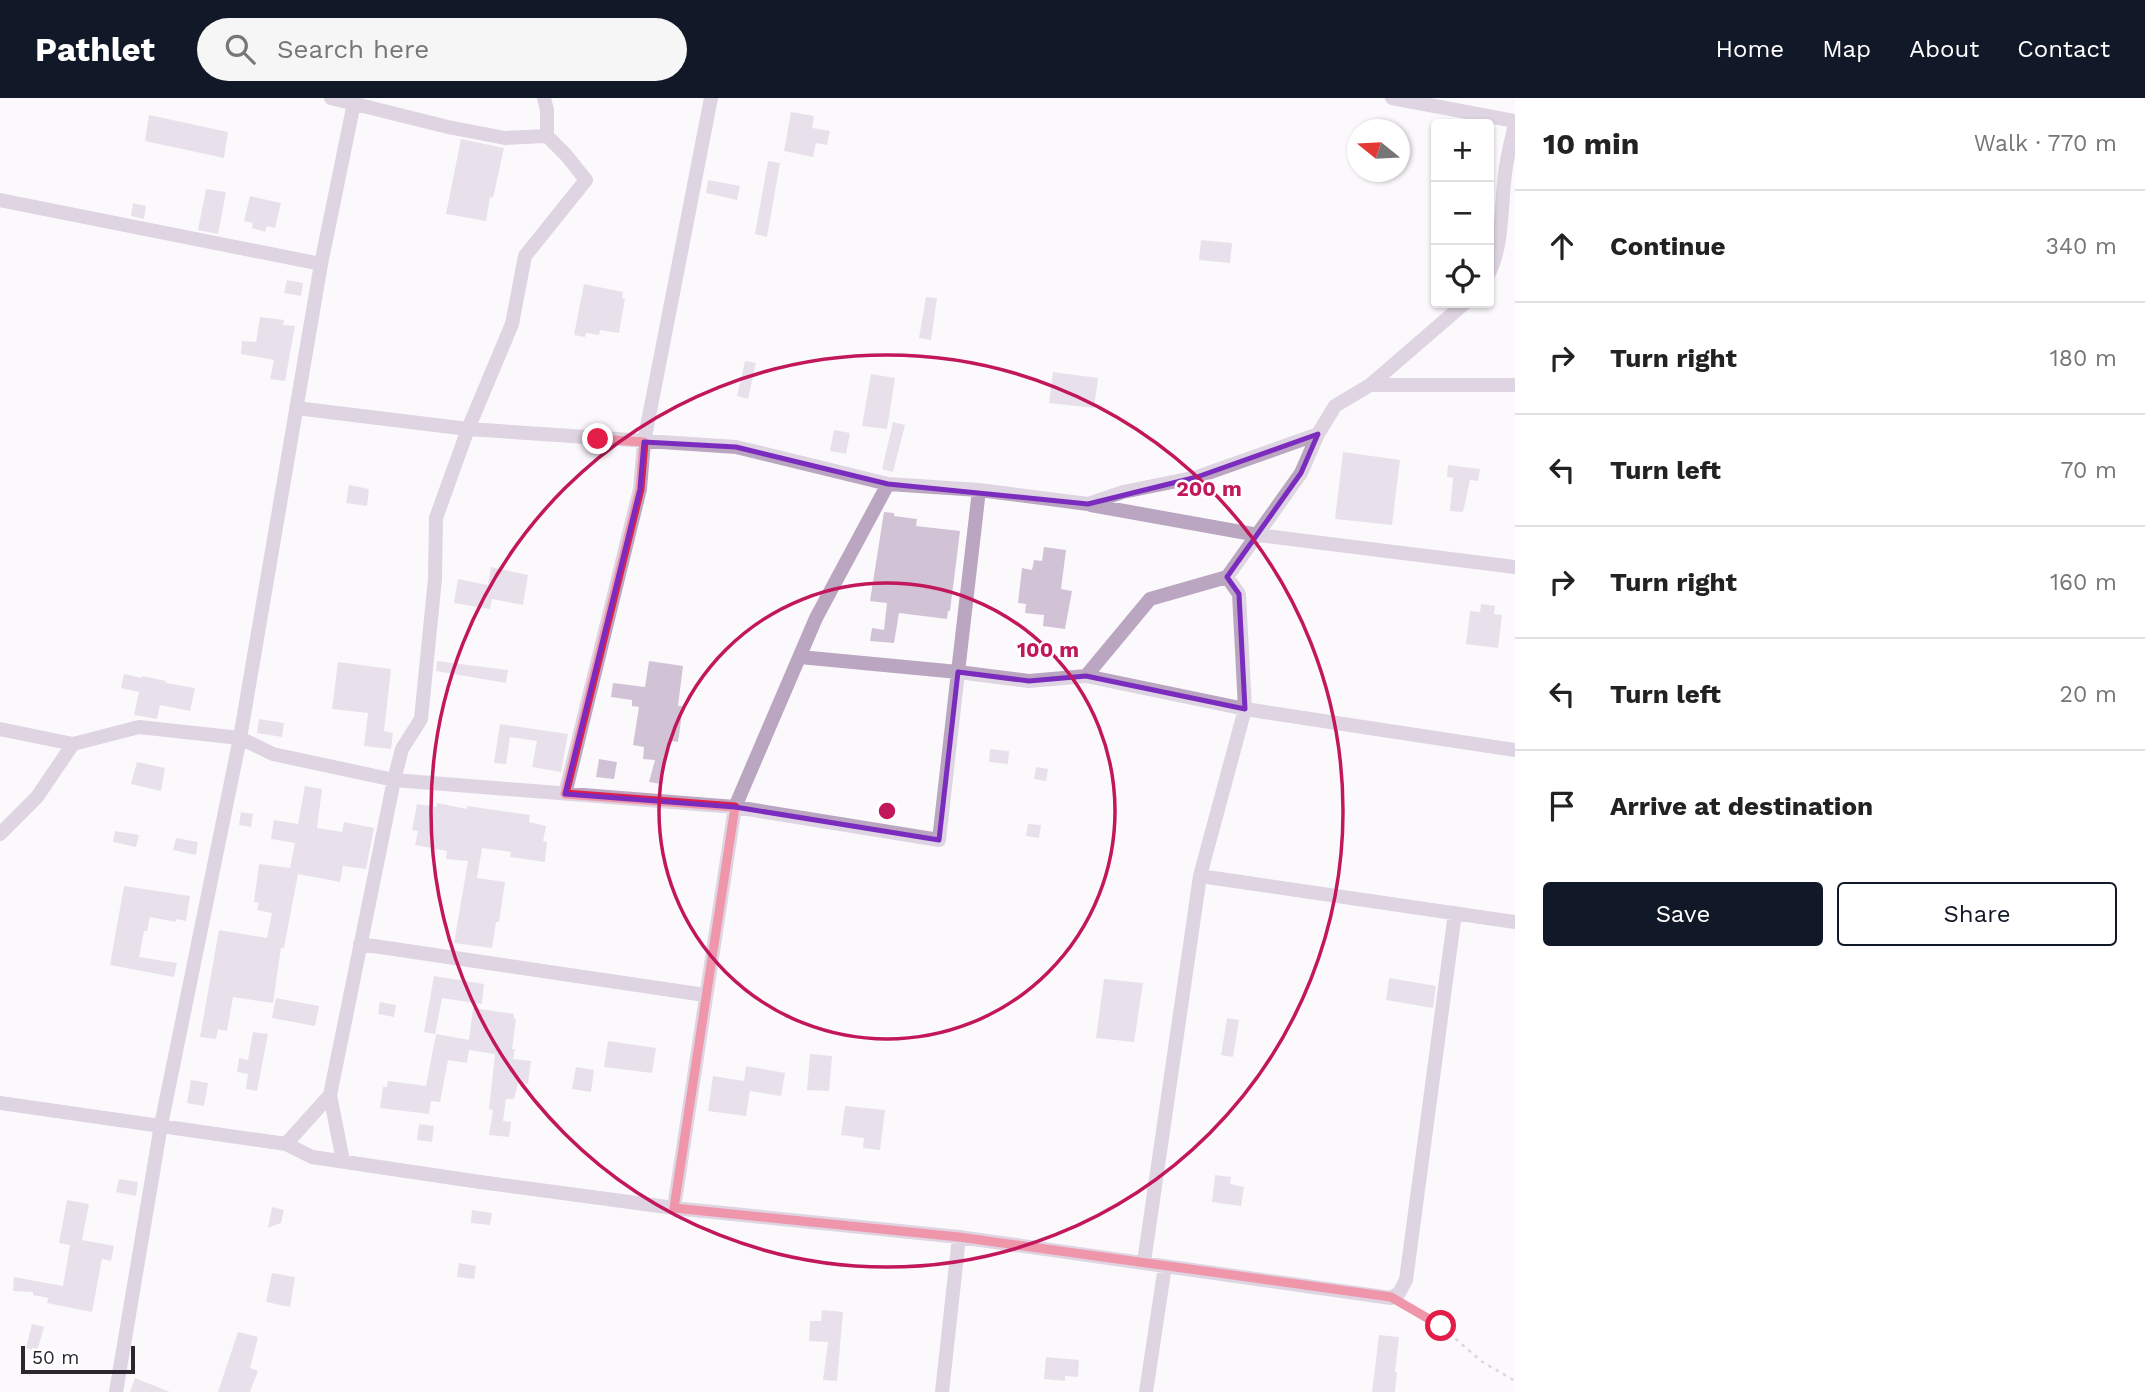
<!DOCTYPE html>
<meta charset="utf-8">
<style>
:root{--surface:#fff;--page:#f6f6f6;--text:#222;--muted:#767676;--line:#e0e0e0;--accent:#111827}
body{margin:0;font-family:"Work Sans",sans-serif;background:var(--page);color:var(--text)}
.controls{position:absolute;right:21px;top:21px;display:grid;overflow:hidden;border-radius:7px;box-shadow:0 2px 5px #0004}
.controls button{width:63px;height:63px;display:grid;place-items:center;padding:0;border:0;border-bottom:2px solid var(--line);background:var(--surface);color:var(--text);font:35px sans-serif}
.compass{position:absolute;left:1347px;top:21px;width:63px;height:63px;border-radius:50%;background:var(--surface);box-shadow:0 2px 5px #0004;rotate:288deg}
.scale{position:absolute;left:21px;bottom:18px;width:114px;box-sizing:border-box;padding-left:7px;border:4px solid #2c272e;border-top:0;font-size:19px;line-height:24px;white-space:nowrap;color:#2c272e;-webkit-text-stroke:5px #fff;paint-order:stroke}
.stop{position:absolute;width:21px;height:21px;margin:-16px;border:5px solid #e11d48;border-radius:50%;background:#fff}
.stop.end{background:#e11d48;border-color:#fff;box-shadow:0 2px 7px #0008}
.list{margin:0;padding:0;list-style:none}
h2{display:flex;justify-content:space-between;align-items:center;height:91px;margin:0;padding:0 28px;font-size:30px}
h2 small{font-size:23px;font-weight:400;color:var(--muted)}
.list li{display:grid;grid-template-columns:46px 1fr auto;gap:21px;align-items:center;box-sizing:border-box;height:112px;padding:0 28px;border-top:2px solid var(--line)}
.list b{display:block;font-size:26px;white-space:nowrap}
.list em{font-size:23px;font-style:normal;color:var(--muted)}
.actions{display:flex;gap:14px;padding:21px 28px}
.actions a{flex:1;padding:16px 0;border:2px solid var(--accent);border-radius:7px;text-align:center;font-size:24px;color:var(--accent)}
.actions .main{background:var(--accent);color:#fff}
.icon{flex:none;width:38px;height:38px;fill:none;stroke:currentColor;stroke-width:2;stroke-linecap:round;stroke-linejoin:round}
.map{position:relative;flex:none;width:1515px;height:1294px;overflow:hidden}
header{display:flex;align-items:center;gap:42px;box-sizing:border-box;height:98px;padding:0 35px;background:var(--accent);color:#fff}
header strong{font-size:33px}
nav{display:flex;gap:38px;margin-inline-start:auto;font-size:24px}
.search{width:490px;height:63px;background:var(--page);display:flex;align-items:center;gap:18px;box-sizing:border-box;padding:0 24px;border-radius:38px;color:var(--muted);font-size:26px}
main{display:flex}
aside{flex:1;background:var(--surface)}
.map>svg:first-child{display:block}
.building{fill:#d1c3d5}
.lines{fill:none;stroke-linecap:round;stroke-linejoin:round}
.path{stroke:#b3b0b5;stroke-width:2.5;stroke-dasharray:3.5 5;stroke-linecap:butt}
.street{stroke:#bba6c1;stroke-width:14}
.route{stroke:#e11d48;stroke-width:9}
.marked{fill:none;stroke:#7b2cbf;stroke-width:5;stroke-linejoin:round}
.ring{fill:none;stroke:#c2185b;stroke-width:3.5}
.centre{fill:#c2185b;stroke:#fff;stroke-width:3.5}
.ring-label{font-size:21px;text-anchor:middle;font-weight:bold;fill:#c2185b;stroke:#fff;stroke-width:5;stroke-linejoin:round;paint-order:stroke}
</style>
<header>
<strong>Pathlet</strong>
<div class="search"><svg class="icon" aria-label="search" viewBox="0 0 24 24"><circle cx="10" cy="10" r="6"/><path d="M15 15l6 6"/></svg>Search here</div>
<nav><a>Home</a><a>Map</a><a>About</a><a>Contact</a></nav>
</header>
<main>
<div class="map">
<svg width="1515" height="1294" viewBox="0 0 1515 1294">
<rect width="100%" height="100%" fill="#fcf9fd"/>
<path class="building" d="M791,14L814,18L812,30L830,33L827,47L816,45L813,59L784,53Z
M149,17L228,34L224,60L145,43Z
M461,41L504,50L493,100L490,99L486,123L446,116Z
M768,63L780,65L767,139L755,136Z
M708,82L740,88L737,102L706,95Z
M206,91L226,94L218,136L198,132Z
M250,98L281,105L275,130L267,128L265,134L252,130L253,125L244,123Z
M133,105L146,108L144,121L131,118Z
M1201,142L1232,145L1230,165L1199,162Z
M287,182L303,185L301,198L284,195Z
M584,186L623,194L622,200L625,201L619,235L600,232L599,237L586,235L585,239L574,237Z
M926,199L937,200L931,242L919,240Z
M260,219L284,222L283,227L295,228L285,283L270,281L274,262L241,256L242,243L256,244Z
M745,263L756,265L748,301L737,298Z
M1053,274L1098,280L1094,310L1049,305Z
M871,276L895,280L887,331L862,328Z
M893,324L905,327L893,374L882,371Z
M834,332L850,335L846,356L830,353Z
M1343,354L1400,362L1392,427L1335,421Z
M1448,367L1480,371L1478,383L1470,382L1463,414L1450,413L1453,380L1447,379Z
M349,387L369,391L367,408L346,405Z
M884,414L894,415V418L917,421L916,428L960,433L950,513H948L947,521L899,515L894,545L870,543L872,530L884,532L887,505L870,503Z
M1044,449L1066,452L1061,491L1072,493L1065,531L1043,528L1044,517L1025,515L1026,506L1018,505L1022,470L1032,472L1034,462L1042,463Z
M491,469L528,477L523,507L492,501L490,511L454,505L458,481L488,487Z
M1481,506L1495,508L1494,516L1502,517L1498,550L1466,546L1470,513L1480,514Z
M437,563L508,572L506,585L436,573Z
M649,563L683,568L678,608H683L678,644L671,643L661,686L649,684L655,662L643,661L644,649L633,647L639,609L632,608V602L611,599L613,585L645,589Z
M338,564L391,571L384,633L393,635L391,651L364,648L368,615L332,611Z
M124,576L142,580V578L166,583V585L195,590L190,613L160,607L157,621L134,617L139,594L121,590Z
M259,621L284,625L282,639L257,635Z
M500,626L568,636L561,674L532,669L537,643L510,639L506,666L494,665Z
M990,651L1009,653L1008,666L989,664Z
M599,661L617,664L614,681L596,679Z
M137,664L165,670L161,693L131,686Z
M1036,669L1048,671L1046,683L1034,681Z
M305,688L322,691L317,730L342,734L344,724L374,730L366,771L343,768L340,784L298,776L284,850H281L273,905L233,899L227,933L218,931L216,941L200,939L219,832L267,840L272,815L257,812L259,805L254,804L259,766L290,770L295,745L271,741L274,722L298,726Z
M437,705L467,711V708L530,717L529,724L546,728L543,743L547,744L545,764L510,759L511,754L482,750L477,780L505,784L499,824H496L492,850L454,845L468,763L446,761L447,753L415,747L418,733L412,732L417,706L436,709Z
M241,714L253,716L251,729L239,727Z
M1028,726L1041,727L1039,740L1026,738Z
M115,733L139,737L136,749L113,744Z
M176,740L198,744L196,757L173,752Z
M124,788L190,798L186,823L176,821V824L150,819L147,833H144L139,859L177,865L174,879L110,867Z
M434,878L484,886L482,906L442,900L435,936L424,934Z
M1389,880L1436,888L1433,910L1386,902Z
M1104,881L1143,885L1134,944L1096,940Z
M276,900L319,908L315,928L272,920Z
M380,904L396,907L394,919L378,916Z
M473,910L514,916V921H516L512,951H515L513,961L531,963L528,986L518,985L514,1001H506L503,1023L511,1024L509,1039L489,1037L493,1012L489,1011L495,956L469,952L467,965L448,962L440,1004L431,1003L429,1016L380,1010L383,989H387L388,983L426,988L436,936L469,942Z
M1227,920L1239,922L1233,959L1221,957Z
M253,934L268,936L257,993L246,991L248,976L237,974L239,960L248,962Z
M608,943L656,950L652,975L604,969Z
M810,956L832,958L829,993L807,992Z
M746,968L785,975L781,998L750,993L746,1018L708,1013L713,978L744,983Z
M576,969L594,972L591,994L572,991Z
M191,982L208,985L204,1008L187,1005Z
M845,1008L885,1012L880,1052L863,1050L864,1040L841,1037Z
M419,1026L434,1028L432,1044L417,1042Z
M1215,1077L1231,1079L1230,1086L1244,1089L1241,1108L1212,1104Z
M119,1081L138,1084L136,1098L116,1094Z
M67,1102L89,1106L82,1142L114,1148L111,1163L102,1161L92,1214L47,1205L48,1200L33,1197V1194L13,1193L14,1179L63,1188L70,1147L59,1145Z
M272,1109L284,1112L281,1125L268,1130Z
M472,1112L492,1115L490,1127L471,1125Z
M459,1165L476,1168L474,1181L457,1179Z
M272,1175L295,1179L290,1209L266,1204Z
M822,1212L843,1214L837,1283L823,1282L828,1244L809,1243L810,1223H821Z
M32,1226L44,1229L37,1253L26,1250Z
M238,1234L258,1239L250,1270L258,1273L250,1294H218Z
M1379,1237L1399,1239L1395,1274H1397L1395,1294H1372Z
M1046,1259L1079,1262L1078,1279L1065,1278V1283L1044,1281Z
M135,1280L170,1294H130Z"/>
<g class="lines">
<path class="path" d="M1406,1208L1441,1228L1481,1263L1515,1283"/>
<path class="street" d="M331,0L448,29L505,40L547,38L566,57L586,82L525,158L512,226L468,331L436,420L435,481L421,621L402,651L394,682L330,997L343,1063
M544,0L547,12V38
M1392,0L1515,23
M0,102L321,166
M1489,175C1503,148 1501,106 1505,76C1507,59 1511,43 1515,27
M1370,287H1515
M296,310L468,331L736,349L888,386L979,392L1088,406L1123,394L1197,379L1318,336
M1091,407L1258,437L1515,469
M800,559L958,574L979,392
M1086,578L1245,611L1515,652
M0,631L73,646L139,629L240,640L273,656L394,682L735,709L939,742L958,574L1029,583L1086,578L1150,501L1227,479L1301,375L1318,336L1335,308L1370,287L1465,205
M565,696L640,391L644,344L711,0
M0,736L37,699L73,646
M1200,778L1515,824
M360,846L705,897
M0,1005L286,1046L312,1059L480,1084L674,1110L959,1139L1391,1200L1399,1195L1406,1182L1455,815
M286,1046L330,997
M674,1110L735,709L816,520L888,386
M1144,1164L1200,778L1245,611L1239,496L1227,479
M116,1294L161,1027L240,640L321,166L355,0
M942,1294L959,1139
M1146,1294L1165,1168"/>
</g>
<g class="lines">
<path class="route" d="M598,341L644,344L640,391L565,696L735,709L674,1110L959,1139L1391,1199L1441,1228"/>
</g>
<path d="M0 0H1515V1294H0ZM1318,336L1301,375L1227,479L1239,496L1245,611L1086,578L1029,583L958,574L939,742L735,709L565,696L640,391L644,344L736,349L888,386L1088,406L1197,379Z" fill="#fcf9fd" fill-opacity=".55" fill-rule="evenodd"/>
<path class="marked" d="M1318,336L1301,375L1227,479L1239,496L1245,611L1086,578L1029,583L958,574L939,742L735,709L565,696L640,391L644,344L736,349L888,386L1088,406L1197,379Z"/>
<g class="ring">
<circle cx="887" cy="713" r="228"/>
<circle cx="887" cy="713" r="456"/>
</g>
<circle cx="887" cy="713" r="10" class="centre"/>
<g class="ring-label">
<text x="1209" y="398">200 m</text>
<text x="1048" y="559">100 m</text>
</g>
</svg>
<div class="controls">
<button>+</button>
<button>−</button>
<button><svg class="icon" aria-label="locate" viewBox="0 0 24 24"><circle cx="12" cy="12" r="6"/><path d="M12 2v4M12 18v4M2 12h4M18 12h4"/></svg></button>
</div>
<svg class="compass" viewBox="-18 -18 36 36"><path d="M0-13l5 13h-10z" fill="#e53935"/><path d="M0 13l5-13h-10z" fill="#767676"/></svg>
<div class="scale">50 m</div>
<div class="stop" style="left:1441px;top:1228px"></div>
<div class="stop end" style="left:598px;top:341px"></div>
</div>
<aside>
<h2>10 min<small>Walk · 770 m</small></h2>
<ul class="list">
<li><svg class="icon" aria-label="ahead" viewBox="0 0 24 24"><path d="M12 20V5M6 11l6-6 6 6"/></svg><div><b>Continue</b></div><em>340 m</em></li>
<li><svg class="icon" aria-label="right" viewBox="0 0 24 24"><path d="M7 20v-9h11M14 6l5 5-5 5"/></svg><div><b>Turn right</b></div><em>180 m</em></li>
<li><svg class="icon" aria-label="left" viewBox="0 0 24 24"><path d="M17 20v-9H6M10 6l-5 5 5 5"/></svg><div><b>Turn left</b></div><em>70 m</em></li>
<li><svg class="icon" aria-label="right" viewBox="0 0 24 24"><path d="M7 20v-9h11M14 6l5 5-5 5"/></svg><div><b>Turn right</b></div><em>160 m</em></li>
<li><svg class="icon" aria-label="left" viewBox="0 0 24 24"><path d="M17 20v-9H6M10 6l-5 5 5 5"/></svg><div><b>Turn left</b></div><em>20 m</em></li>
<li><svg class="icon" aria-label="arrive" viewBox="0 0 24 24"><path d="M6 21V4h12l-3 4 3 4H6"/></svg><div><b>Arrive at destination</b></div></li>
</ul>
<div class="actions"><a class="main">Save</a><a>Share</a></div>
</aside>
</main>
